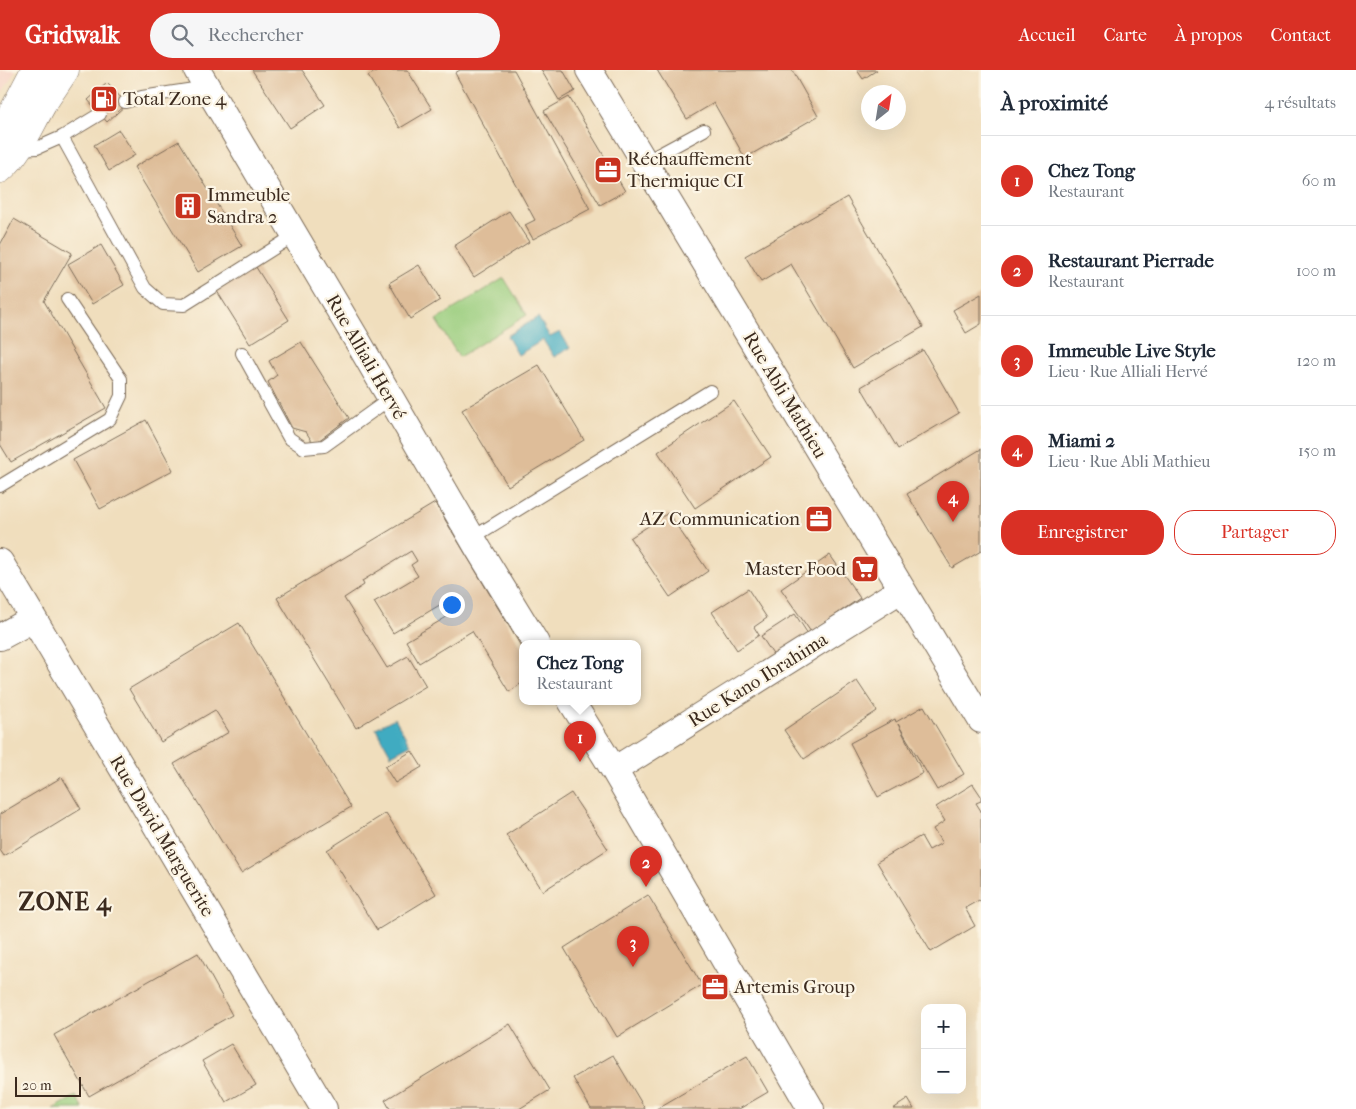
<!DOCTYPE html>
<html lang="fr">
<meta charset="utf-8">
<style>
:root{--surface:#fff;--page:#f6f6f7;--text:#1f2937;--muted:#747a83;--line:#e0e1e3;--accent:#d93025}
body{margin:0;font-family:"IM FELL French Canon",serif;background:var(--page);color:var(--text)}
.controls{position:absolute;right:15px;bottom:15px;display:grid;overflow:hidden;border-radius:10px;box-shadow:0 5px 20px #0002}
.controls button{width:45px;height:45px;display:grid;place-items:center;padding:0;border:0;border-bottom:1px solid var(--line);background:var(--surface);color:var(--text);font:25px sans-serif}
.compass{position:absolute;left:861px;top:15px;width:45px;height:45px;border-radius:50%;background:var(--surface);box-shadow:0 5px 20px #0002;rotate:30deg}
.scale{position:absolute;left:15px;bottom:12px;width:66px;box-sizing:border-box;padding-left:5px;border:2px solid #3b2a1e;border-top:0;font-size:14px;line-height:18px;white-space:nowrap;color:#3b2a1e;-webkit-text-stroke:4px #fcf5e5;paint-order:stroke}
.you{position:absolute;left:451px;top:534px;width:18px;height:18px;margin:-12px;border:4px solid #fff;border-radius:50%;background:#1a73e8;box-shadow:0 0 0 8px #1a73e833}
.badge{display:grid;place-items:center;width:32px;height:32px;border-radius:50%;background:var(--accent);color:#fff;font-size:16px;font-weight:700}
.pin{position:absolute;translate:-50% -41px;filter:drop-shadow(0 1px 2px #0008)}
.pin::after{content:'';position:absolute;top:26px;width:18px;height:15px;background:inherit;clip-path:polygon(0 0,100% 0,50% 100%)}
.popup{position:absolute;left:519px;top:570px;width:122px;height:65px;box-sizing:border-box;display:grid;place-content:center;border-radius:10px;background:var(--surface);filter:drop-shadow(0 1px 4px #0005);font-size:16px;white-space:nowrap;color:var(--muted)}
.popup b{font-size:19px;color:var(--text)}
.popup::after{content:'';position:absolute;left:50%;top:100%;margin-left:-10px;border:10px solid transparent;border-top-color:var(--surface)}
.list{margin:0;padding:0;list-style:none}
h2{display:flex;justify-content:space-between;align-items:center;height:65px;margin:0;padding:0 20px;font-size:21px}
h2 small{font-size:16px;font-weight:400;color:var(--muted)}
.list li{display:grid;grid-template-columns:32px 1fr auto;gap:15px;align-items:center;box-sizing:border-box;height:90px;padding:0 20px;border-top:1px solid var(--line)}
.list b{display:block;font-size:19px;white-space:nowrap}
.list p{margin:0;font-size:16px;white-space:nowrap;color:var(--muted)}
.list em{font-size:16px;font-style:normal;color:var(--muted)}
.actions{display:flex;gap:10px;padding:15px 20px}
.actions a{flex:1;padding:11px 0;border:1px solid var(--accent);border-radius:20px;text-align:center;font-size:18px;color:var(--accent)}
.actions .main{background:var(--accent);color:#fff}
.icon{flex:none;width:28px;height:28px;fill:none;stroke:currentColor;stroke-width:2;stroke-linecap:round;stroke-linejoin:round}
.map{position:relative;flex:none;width:981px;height:1039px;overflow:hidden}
header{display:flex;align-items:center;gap:30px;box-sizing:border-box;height:70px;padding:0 25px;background:var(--accent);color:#fff}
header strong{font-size:24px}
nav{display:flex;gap:28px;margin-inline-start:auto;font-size:18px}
.search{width:350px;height:45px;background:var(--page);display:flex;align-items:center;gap:12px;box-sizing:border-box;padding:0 18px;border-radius:28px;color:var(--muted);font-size:19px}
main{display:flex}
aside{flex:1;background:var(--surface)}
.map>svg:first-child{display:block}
.built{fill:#f6d2c5}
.green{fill:#9acd7e;stroke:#6a7c4e}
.water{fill:#41abc1;stroke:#3e6a70}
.building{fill:#debd99}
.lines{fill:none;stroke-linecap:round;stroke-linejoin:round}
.lane-casing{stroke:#7a6956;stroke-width:14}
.street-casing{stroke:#7a6956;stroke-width:28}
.secondary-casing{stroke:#7a6956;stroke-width:29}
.lane{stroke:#fff;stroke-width:12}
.street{stroke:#fff;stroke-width:26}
.secondary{stroke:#fff;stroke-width:28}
.labels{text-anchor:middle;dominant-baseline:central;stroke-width:4.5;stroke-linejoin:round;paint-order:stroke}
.poi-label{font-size:19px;fill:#3b2a1e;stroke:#fcf5e5;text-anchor:start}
.street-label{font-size:19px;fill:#3b2a1e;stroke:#fcf5e5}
.district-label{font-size:24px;font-weight:bold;letter-spacing:1px;fill:#3b2a1e;stroke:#fcf5e5}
</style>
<header>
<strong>Gridwalk</strong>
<div class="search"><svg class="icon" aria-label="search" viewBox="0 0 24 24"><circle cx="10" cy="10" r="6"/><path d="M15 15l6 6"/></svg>Rechercher</div>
<nav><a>Accueil</a><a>Carte</a><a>À propos</a><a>Contact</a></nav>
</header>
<main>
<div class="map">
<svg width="981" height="1039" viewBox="0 0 981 1039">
<rect width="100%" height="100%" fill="#fcf5e5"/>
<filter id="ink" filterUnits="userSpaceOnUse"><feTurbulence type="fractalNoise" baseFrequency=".02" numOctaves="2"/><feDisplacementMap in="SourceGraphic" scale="10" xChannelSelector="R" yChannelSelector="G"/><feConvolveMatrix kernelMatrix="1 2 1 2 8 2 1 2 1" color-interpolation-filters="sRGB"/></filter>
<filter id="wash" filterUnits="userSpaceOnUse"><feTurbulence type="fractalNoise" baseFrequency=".0096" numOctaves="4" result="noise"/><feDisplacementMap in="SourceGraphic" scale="20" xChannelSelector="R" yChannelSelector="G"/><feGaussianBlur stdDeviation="1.12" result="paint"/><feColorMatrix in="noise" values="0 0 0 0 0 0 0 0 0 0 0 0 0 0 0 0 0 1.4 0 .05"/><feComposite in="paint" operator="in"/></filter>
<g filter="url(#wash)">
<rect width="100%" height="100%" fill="#f0debd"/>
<path class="built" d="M0,0H16L0,26Z"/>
<path class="green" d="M504,208L527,245L459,287L436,250Z
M76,1026L83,1039H53Z"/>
<path class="water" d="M538,247L550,267L560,262L570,278L554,287L543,270L518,285L507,266Z
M395,648L410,675L391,685L376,658Z"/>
<g id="blocks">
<path class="building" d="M252,0H302L325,35L290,58Z
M378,0H407L432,39L400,58L368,6Z
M460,0H514L590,139L533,169L525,155L535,150L455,3Z
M541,0H563L575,21L559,30Z
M657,0H792L818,46L745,88L714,33L687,49Z
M857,0H877L863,9Z
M107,13L127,34L107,52L88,30Z
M569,27L625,121L600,135L544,41Z
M119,60L135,85L109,101L94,75Z
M179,71L242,176L198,202L134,97Z
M847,127L923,257L853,298L791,194L761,212L745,186Z
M509,141L529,172L474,207L454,176Z
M14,149L72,183L44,231L106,338L11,392L0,374V175Z
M101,175L124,215L92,234L68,194Z
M254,194L289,250L250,274L215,218Z
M419,195L440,230L410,249L389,213Z
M981,224V254L966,263L953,240Z
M301,272L349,348L314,374L306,362L292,358L268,312L277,305L269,291Z
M923,280L959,343L898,379L861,317Z
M539,295L584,370L508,416L462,340Z
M734,331L771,387L695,438L658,382Z
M146,350L173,400L100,439L73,390Z
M981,379V481L952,498L907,424Z
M435,433L522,578V613L509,622L472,561L419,593L406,571L450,545L443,533L393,563L374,532L418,506L411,495L417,491L411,481L362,511L364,515L344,528L387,598L408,586L426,616L356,658L277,528Z
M668,443L708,501L670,527L630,468Z
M830,485L860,528L811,562L781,519Z
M748,519L767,548L754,557L759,565L737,580L712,542Z
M795,544L808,564L774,586L761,566Z
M239,553L351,737L241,803L174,694L229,662L215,640L161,672L129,619Z
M857,611L877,641L804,689L784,660Z
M924,636L964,704L937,720L898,654L923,703L878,727L850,673L895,649L896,652Z
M412,681L422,697L395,713L385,697Z
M62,707L81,739L4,786L0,780V744Z
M973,714L981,726V731L976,733L981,741V833L979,830L965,838L975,856L931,882L877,792L921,766L929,780L942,773L933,759L945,751L936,737Z
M571,723L608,779L543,821L506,765Z
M386,743L436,824L377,860L327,780Z
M648,825L702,915L617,967L564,878Z
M198,883L232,945L89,1026L54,965Z
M510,954L550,1020L519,1039H390L385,1030Z
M231,974L256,1015L226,1032L202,991Z
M613,985L645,1039H591L573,1008Z
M747,986L768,1022L739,1039H656Z
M908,1029L914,1039H893Z"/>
</g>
</g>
<g filter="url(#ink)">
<use href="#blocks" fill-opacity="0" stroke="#7a6956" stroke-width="1"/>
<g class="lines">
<defs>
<path id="lane" d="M125,32L142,27L207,17
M62,67L145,218L163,234L184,235L295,165
M19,79L37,78L62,67L100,44
M645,92L704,60
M242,283L289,368L304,378L324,376L391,328
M0,416L110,349L121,326V309L67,229
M472,468L710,321"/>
<path id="street" d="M197,0L357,270L479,480L536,573
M589,0L981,650
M0,492L324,1039
M0,567L33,549
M571,631L614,700L811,1039
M614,700L902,519"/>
<path id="secondary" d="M0,67L35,0
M0,99C20,82 30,55 43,33C50,22 58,11 65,0"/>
</defs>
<use href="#lane" class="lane-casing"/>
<use href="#street" class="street-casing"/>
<use href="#secondary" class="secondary-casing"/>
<use href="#lane" class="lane"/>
<use href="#street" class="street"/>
<use href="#secondary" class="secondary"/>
</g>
</g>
<defs>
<symbol id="fuel-square" viewBox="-11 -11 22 22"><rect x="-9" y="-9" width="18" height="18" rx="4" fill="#c8321e" stroke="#fcf5e5"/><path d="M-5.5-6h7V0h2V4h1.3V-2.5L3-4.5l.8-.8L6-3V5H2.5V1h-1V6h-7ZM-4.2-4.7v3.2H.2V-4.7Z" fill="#fff"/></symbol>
<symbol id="office-square" viewBox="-11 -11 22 22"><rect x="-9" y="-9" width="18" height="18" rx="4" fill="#c8321e" stroke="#fcf5e5"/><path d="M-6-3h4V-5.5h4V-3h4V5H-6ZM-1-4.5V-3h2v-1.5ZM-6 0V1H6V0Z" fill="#fff"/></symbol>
<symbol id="building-square" viewBox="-11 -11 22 22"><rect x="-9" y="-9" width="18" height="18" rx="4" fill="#c8321e" stroke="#fcf5e5"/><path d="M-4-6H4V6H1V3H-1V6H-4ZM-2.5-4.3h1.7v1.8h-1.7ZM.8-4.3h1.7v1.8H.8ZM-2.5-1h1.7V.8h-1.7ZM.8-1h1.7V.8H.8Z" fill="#fff"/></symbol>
<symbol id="supermarket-square" viewBox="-11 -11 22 22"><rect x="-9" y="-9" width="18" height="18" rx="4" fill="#c8321e" stroke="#fcf5e5"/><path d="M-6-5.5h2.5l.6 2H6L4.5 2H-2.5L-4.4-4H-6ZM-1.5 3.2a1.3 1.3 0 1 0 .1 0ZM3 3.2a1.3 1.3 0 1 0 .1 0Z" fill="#fff"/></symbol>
</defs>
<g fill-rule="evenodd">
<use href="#fuel-square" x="88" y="13" width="32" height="32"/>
<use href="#office-square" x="592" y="84" width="32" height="32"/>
<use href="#building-square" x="172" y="120" width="32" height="32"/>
<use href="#office-square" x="803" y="433" width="32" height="32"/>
<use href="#supermarket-square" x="849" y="483" width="32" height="32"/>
<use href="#office-square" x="699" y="901" width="32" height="32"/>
</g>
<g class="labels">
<g class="poi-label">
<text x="123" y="29">Total Zone 4</text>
<text x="627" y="89">Réchauffement<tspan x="627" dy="22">Thermique CI</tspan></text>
<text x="207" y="125">Immeuble<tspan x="207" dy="22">Sandra 2</tspan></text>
<text x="800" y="449" text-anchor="end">AZ Communication</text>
<text x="846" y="499" text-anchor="end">Master Food</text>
<text x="734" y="917">Artemis Group</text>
</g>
<g class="street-label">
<text transform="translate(366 287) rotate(60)">Rue Alliali Hervé</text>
<text transform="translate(785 325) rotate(59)">Rue Abli Mathieu</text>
<text transform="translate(758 610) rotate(-32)">Rue Kano Ibrahima</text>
<text transform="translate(162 766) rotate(59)">Rue David Marguerite</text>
</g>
<g class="district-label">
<text x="65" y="832">ZONE 4</text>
</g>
</g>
</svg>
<div class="controls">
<button>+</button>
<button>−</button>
</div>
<svg class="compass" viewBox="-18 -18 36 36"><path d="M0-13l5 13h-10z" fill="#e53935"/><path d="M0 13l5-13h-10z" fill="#747a83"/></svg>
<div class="scale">20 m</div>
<div class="you"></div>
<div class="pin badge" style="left:580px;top:692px">1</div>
<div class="popup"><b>Chez Tong</b>Restaurant</div>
<div class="pin badge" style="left:646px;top:817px">2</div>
<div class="pin badge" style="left:633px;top:897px">3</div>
<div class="pin badge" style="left:953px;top:452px">4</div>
</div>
<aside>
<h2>À proximité<small>4 résultats</small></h2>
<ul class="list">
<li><span class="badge">1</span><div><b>Chez Tong</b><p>Restaurant</p></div><em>60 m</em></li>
<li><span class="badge">2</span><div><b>Restaurant Pierrade</b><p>Restaurant</p></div><em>100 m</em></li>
<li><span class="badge">3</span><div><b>Immeuble Live Style</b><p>Lieu · Rue Alliali Hervé</p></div><em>120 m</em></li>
<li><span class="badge">4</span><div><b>Miami 2</b><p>Lieu · Rue Abli Mathieu</p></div><em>150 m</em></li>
</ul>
<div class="actions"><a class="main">Enregistrer</a><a>Partager</a></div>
</aside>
</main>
